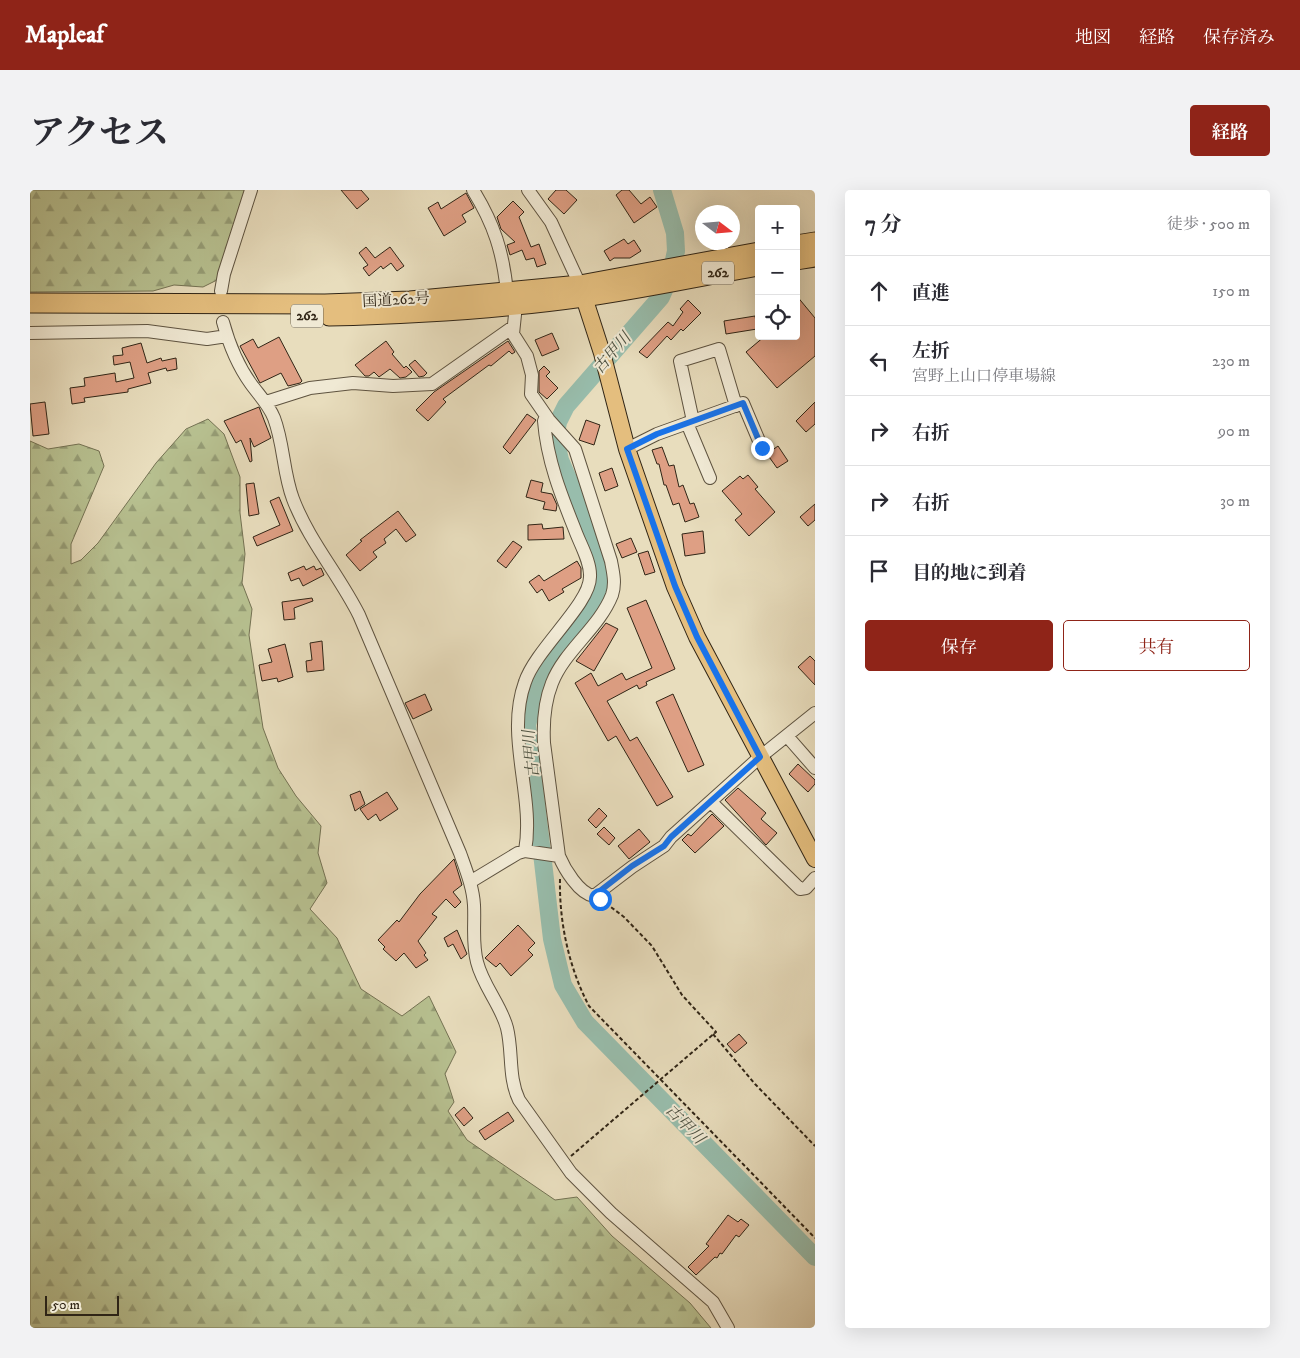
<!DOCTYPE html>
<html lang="ja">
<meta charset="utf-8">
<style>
:root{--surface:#fff;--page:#f2f2f3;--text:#2b2b33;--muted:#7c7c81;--line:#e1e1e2;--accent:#8f2418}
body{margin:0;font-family:"IM FELL DW Pica","Noto Serif JP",serif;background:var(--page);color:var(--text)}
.controls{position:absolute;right:15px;top:15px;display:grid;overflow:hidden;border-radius:5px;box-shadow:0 5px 20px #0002}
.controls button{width:45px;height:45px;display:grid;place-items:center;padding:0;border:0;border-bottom:1px solid var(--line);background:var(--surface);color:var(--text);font:25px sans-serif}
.compass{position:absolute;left:665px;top:15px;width:45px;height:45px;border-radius:50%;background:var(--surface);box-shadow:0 5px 20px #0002;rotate:106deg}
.scale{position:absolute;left:15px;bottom:12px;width:74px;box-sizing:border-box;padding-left:5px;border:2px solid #302516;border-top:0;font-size:14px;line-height:18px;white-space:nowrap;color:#302516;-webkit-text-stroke:4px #f0e9d4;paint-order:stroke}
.stop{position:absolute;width:15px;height:15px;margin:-11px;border:4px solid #1a73e8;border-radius:50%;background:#fff}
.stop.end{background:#1a73e8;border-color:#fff;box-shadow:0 1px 5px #0008}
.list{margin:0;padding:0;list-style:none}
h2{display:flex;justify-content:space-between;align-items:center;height:65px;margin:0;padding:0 20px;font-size:21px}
h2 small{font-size:16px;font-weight:400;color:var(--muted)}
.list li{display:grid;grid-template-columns:32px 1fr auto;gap:15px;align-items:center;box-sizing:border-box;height:70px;padding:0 20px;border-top:1px solid var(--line)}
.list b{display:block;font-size:19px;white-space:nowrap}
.list p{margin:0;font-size:16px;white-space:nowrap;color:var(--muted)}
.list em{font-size:16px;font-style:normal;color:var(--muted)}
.actions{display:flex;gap:10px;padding:15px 20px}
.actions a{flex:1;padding:11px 0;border:1px solid var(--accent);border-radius:5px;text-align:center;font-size:18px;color:var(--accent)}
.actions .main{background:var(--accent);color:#fff}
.icon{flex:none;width:28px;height:28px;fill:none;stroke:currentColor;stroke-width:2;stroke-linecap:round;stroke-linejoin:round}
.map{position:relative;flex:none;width:785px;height:1138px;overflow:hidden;border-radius:5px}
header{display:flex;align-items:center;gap:30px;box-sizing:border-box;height:70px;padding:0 25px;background:var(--accent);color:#fff}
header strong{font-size:24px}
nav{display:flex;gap:28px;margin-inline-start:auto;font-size:18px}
.intro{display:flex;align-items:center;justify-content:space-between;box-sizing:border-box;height:120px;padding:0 30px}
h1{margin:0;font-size:35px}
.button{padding:12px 22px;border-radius:5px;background:var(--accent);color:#fff;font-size:18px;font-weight:700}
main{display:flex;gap:30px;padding:0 30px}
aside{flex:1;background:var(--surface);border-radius:5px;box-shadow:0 5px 20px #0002}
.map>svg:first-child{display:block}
.forest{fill:url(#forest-firs);stroke:#747253}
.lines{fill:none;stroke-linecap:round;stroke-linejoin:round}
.river{stroke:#98bdac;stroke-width:18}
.building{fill:#de9f84;stroke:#302516}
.minor-casing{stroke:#5e5340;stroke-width:14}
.major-casing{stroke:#302516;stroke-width:18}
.highway-casing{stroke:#302516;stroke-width:21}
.path{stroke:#302516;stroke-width:2;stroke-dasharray:4 2.5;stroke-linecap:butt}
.minor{stroke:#f0e9d4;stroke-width:12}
.major{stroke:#e4be7e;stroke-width:16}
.highway{stroke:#e4be7e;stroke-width:19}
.route{stroke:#1a73e8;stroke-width:6}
.labels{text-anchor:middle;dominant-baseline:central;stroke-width:4;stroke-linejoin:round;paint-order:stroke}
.shield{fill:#f0e9d4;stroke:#6a604f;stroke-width:1}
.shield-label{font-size:14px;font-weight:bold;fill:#302516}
.street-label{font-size:15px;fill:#302516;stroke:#f0e9d4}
.water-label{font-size:16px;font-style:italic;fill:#4f5343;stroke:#f0e9d4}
</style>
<header>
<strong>Mapleaf</strong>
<nav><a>地図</a><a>経路</a><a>保存済み</a></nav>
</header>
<div class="intro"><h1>アクセス</h1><a class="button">経路</a></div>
<main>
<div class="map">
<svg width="785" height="1138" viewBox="0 0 785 1138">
<defs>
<pattern id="forest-firs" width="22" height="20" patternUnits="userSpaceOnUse" patternTransform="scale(1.25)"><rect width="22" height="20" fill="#b7c090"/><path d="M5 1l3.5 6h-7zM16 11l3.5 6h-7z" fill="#959c75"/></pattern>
</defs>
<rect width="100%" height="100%" fill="#e8ddbd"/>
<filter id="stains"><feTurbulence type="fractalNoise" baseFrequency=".004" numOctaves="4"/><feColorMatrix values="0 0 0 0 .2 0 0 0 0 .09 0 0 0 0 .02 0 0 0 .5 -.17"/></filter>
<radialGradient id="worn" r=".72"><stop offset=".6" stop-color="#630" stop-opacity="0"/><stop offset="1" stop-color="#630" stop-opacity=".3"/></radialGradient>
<path class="forest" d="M0,0H215L187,90L173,97L144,95L123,101L0,102Z
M178,229L194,244L210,287V323L215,364L212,393L222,419L219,445L233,538L248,578L266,606L291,636L288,663L297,693L280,719L307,748L331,799L372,826L399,806L426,862L415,884L424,912L418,921L437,950L525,1010L547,1007L582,1046L660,1113L681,1138H0V251L18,259L49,254L69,261L74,276L41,354V374L51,370L68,353L126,273L156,239Z"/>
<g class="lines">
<path class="river" d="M632,0L645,43L646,61L641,84L631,107L536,216L528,232L525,248L530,270L571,367L572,389L565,407L510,484L497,535L522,749L533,795L555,832L785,1067"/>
</g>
<path class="building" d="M311,0H331L339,9L327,19Z
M526,0H536L547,10L534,24L518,9Z
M592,0H599L611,14L620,7L627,17L604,33L586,5Z
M436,3L444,18L432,25L436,32L414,46L398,18L408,12L411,19Z
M483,11L494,22L489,27L501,57L509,54L516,74L507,77L504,68L496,70L492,60L480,65L477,55L485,52L471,39L467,27Z
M594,49L598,54L604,50L611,61L600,68H584L580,71L574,61Z
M336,57L345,68L360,57L374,76L367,81L361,73L353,79L351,76L339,86L333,78L338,75L329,63Z
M766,105L785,128V166L747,198L716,162L735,146H766Z
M658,110L671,123L653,141L651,139L641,150L637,146L617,168L609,162L638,132L643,136L653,122L650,119Z
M725,126L727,139L696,144L694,131Z
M522,143L529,159L512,166L505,150Z
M249,147L272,191L270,193L258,196L251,183L230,193L210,156L223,149L228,158Z
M356,151L364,162L362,164L374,178L376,176L382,182L376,187L370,188L360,179L349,187L344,182L339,186H335L325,175Z
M478,151L485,162L482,164L479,161L461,176L459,175L413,209L416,212L398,231L386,220L404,202Z
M111,153L117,173L131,168L132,171L146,168L147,179L137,181L136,178L118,183L121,193L98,199V202L54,208L55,212L42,214L40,198L55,196L54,188L85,183L86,192L104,188L100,172L84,175L83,166L93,165L92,158Z
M385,170L397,183L394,186L389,187L379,175Z
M514,176L520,182L516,186L528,198L517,209L509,202V181Z
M15,212L19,244L3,246L0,214Z
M785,212V234L776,242L766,231Z
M229,217L241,248L224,257L220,248L222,271L220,272L211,250L206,253L194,231Z
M497,224L506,230L480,264L473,257Z
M556,230L570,235L564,255L549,250Z
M748,256L758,271L747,278L737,264Z
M632,257L639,276L644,275L649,297L653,295L660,314L664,313L669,327L655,332L649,313L643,315L636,295H634L629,274H627L622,260Z
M582,278L588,296L575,301L569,283Z
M718,285L728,297L725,299L745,322L719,346L705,330L712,324L692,301L710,286L713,289Z
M501,290L513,293L511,302L522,304L527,315L526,321L513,319L515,312L496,307Z
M224,293L229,324L219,326L216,294Z
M249,307L263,341L227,356L223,347L250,335L240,311Z
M785,314V330L778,336L770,327Z
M368,321L386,345L376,352L366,339L354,349L356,353L343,362L347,367L330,381L316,365L332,351L330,350Z
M512,334L513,339L533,337L534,349L498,350V335Z
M673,341L675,363L655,366L652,344Z
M601,348L607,362L592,368L586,354Z
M483,351L492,357L476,378L467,371Z
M618,361L625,382L615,385L608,364Z
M547,371L551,378V388L532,399L534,402L519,411L512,399L507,403L499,392L509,385L514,391Z
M274,376L276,380L284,376L286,380L291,378L294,385L273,396L269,388L261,391L258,383Z
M282,408L283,411L264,418L265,429L254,430L252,412Z
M616,410L645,479L616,492L617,495L609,499L607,495L577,511L600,551L607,547L643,607L627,616L586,546L578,551L545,493L561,483L568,496L592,483L596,490L622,478L597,418Z
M576,433L588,439L564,481L546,471Z
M292,451L294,480L277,482L276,471L282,470L280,453Z
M255,454L263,487L248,492L247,488L232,491L229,475L242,472L238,459Z
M780,466L785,471V495L768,477Z
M395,504L402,520L383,529L375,513Z
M643,504L674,575L658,582L626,512Z
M768,574L785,590V594L778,602L759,584Z
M708,598L736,623L731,629L747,643L736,655L695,610Z
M330,601L335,614L325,621L320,605Z
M357,602L368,619L350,631L346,624L338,630L330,619Z
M569,618L577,626L566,638L558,630Z
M682,624L694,636L665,663L652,650L658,644L661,646Z
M574,637L585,648L579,655L567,644Z
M609,639L620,652L599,669L588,656Z
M424,669L432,695L423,702L431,712L425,718L416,709L402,724L407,727L388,751L396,763L394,765L398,770L386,778L374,763L366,771L353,759L355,757L348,750L367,730L369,732L390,704Z
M488,735L505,753L498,760L503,765L481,786L470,773L466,777L455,768Z
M427,740L437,764L431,769L423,754L418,757L414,748Z
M709,844L717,853L705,863L697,854Z
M434,917L443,928L434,936L425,925Z
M478,922L484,931L455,950L449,941Z
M698,1025L708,1032L711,1029L719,1035L709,1047L706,1045L692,1064L690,1063L687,1068L685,1067L666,1085L658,1077L679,1056L676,1054Z"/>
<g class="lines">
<defs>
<path id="minor" d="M443,0C464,34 473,62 477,102
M498,0L521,32L550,95
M191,101L194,84L221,0
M486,115L483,144L497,166L502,185L501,204L519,230L545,259L581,371C583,382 586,393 582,405C569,438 535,460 522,493C514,513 513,533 514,553L529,666
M193,132C199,154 208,176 221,194C229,205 239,215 244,228C254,254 253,283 263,309C279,351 309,385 329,425L430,663C436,680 443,697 444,715C445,735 442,753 447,772C453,796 471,815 477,838C483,862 478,887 489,910L541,983L581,1023L683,1112L698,1138
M0,143L117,141L177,149L197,146
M236,212L280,198L323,193L363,196L402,194L483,137
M663,231L650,171L689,159L706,216
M657,233L680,288
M597,259L627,244L713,213L732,258
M757,546L785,578
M681,612L770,699L776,698L785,688
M495,661C505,606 475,547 495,492C506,459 560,414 560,387C561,372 550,354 545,340C531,305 517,270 514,231L516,226
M440,692L488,663L495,661L529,666C534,678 549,704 564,706L602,677L634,656L641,647L730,567L785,523"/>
<path id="major" d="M550,95L572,163L597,259L645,397L667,447L785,669"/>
<path id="highway" d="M766,55L785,52
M766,70L785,67
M0,113L295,114L380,111L550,95L729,62
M299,126C384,124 468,119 553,107C612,99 670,86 729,76"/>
</defs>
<use href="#minor" class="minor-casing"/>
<use href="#major" class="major-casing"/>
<use href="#highway" class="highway-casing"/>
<path class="path" d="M530,689C529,732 539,778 559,816L785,1048
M683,844L725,894L785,956
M541,966L686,842L652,805L622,756L594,727L573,711"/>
<use href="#minor" class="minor"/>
<use href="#major" class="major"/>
<use href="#highway" class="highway"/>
</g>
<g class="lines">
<path class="route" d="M570,709L566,704L602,676L634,656L641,647L730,567L667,447L645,396L597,259L627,244L713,213L732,258"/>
</g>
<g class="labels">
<g class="shield">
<rect x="672" y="71.5" width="32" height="23" rx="4"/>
<rect x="261" y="114.5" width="32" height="23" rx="4"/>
</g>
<g class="shield-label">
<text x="688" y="83">262</text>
<text x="277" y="126">262</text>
</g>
<g class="street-label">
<text transform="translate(366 110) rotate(-3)">国道262号</text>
</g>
<g class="water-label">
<text transform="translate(582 163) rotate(-49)">古甲川</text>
<text transform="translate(501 564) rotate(-96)">古甲川</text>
<text transform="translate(655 934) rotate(46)">古甲川</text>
</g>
</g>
<rect width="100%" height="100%" filter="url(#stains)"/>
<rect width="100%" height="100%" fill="url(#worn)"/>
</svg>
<div class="controls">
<button>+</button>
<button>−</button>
<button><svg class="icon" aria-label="locate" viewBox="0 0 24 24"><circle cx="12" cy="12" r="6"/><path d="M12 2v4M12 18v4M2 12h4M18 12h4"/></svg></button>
</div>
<svg class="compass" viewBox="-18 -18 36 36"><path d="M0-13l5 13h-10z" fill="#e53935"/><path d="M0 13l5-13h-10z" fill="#7c7c81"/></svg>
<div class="scale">50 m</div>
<div class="stop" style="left:570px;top:709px"></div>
<div class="stop end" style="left:732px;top:258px"></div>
</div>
<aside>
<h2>7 分<small>徒歩 · 500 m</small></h2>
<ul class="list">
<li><svg class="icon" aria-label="ahead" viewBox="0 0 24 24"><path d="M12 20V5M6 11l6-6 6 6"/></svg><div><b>直進</b></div><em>150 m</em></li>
<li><svg class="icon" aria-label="left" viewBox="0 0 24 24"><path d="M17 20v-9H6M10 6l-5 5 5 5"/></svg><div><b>左折</b><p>宮野上山口停車場線</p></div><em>230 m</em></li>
<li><svg class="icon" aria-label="right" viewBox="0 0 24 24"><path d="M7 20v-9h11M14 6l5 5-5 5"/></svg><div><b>右折</b></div><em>90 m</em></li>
<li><svg class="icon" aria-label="right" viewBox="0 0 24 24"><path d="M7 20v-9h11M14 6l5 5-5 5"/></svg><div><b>右折</b></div><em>30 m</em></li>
<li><svg class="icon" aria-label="arrive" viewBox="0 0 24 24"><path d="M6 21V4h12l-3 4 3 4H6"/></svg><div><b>目的地に到着</b></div></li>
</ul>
<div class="actions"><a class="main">保存</a><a>共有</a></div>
</aside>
</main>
